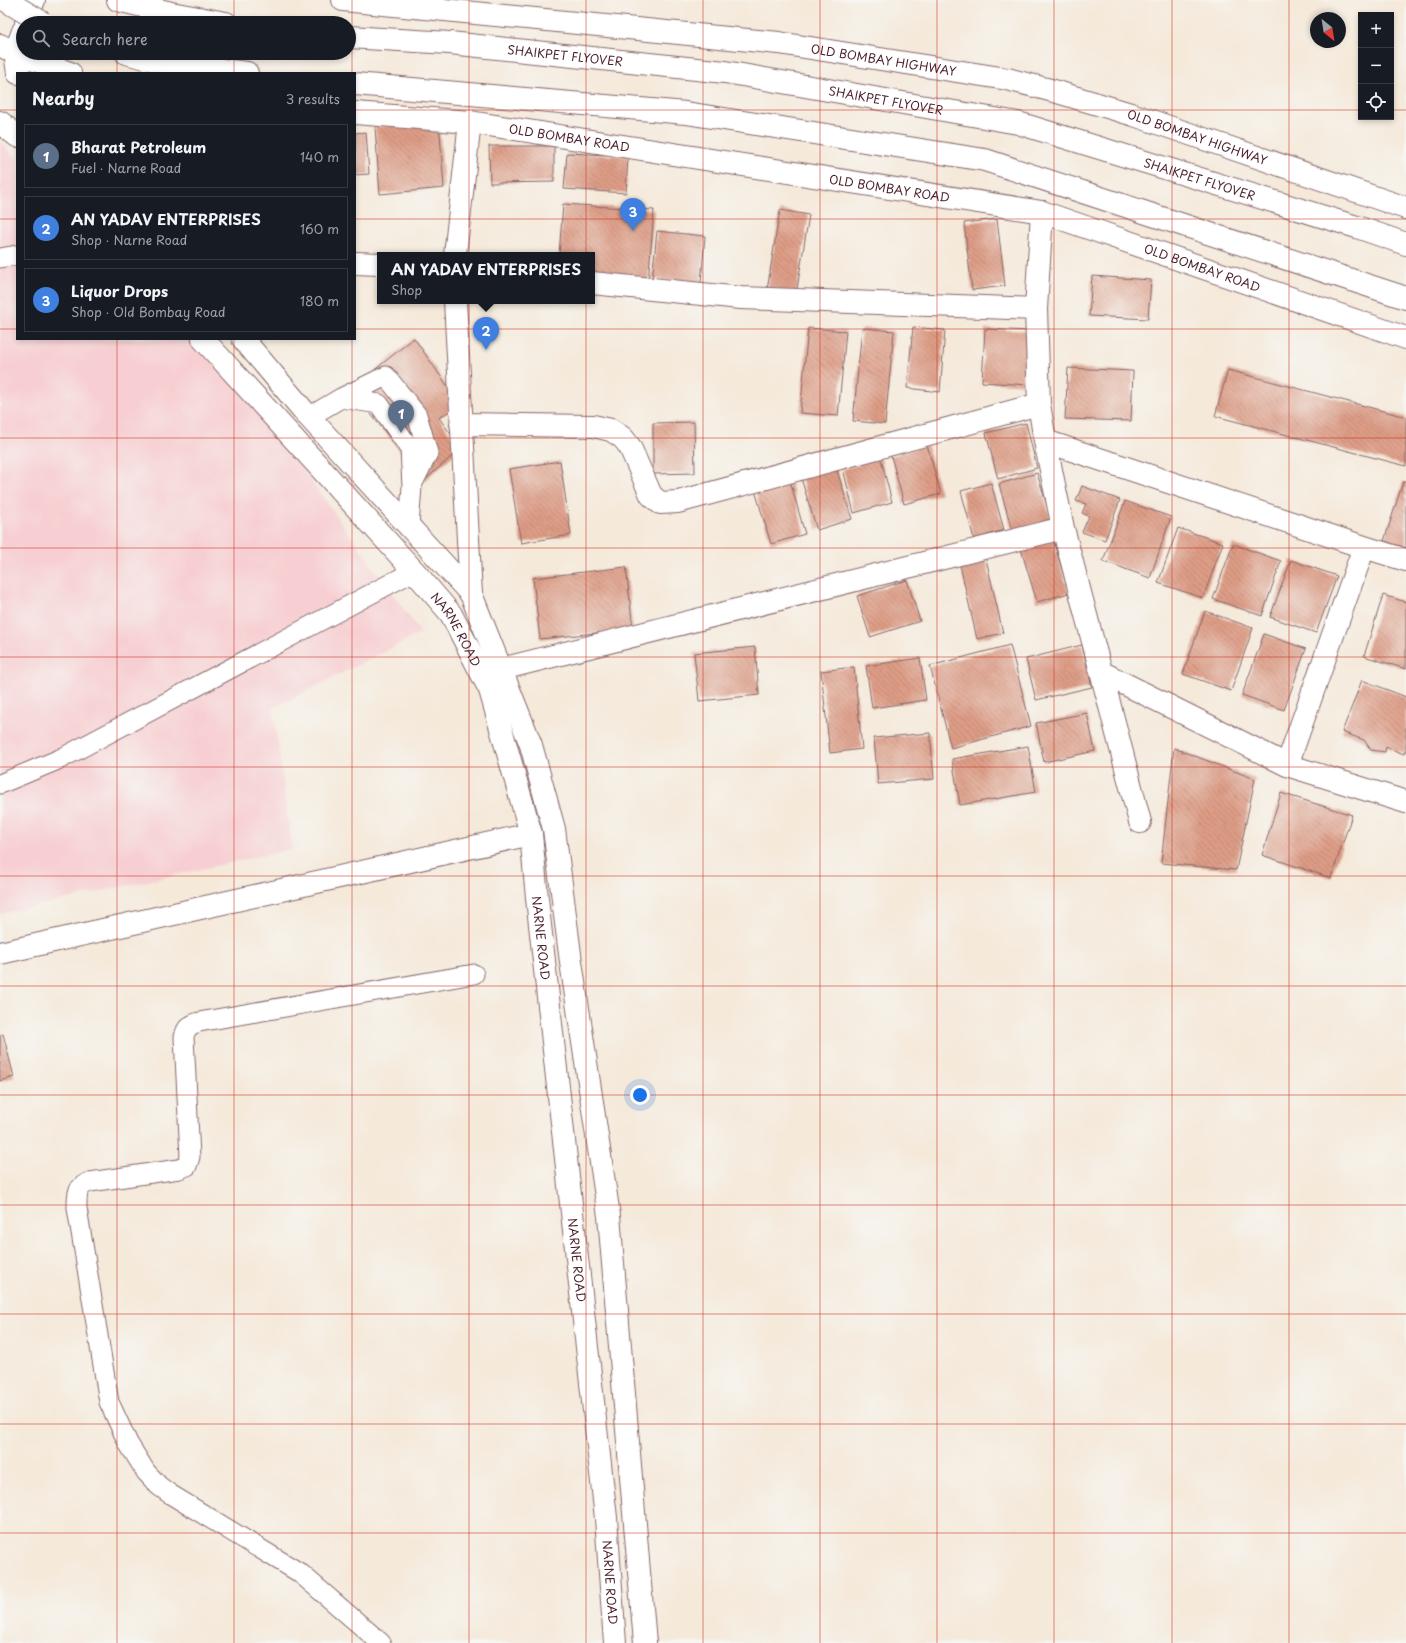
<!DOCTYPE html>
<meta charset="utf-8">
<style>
:root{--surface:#171b24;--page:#242831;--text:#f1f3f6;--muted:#9ea1a6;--line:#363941;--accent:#c8321e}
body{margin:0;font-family:"Playpen Sans",sans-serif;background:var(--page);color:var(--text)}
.controls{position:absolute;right:12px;top:12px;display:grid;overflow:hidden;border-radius:0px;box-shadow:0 2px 6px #0003}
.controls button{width:36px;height:36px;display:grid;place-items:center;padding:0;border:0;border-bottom:1px solid var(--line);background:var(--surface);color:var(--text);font:20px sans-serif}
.compass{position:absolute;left:1310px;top:12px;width:36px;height:36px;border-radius:50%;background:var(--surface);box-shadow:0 2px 6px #0003;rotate:150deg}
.you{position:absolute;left:640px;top:1095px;width:14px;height:14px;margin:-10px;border:3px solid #fff;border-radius:50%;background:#1a73e8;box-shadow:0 0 0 6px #1a73e833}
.badge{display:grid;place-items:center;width:26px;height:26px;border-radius:50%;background:var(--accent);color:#fff;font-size:13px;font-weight:700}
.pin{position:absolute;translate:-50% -33px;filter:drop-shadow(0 1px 2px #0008)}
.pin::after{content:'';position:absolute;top:21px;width:14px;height:12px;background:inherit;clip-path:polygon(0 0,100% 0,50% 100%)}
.popup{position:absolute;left:377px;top:252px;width:218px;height:52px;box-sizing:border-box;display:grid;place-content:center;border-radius:0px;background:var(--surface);filter:drop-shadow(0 1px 3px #0005);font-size:13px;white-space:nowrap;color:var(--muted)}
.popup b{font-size:15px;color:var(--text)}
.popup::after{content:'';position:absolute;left:50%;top:100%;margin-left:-8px;border:8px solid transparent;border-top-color:var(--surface)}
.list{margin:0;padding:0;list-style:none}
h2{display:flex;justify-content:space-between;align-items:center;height:52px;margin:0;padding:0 16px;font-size:17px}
h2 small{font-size:13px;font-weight:400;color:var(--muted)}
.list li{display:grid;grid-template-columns:26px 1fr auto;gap:12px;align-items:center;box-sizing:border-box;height:64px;margin:0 8px 8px;padding:0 8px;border:1px solid var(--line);border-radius:0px}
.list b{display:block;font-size:15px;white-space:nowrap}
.list p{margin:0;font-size:13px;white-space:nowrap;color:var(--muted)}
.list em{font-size:13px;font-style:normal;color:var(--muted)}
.icon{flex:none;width:22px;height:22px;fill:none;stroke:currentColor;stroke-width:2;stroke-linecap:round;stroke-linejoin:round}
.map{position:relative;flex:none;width:1406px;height:1643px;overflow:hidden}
.search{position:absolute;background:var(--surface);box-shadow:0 2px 6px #0003;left:16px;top:16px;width:340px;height:44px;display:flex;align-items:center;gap:10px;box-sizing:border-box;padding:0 14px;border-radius:22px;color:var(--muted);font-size:15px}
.panel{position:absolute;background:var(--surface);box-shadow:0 2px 6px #0003;left:16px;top:72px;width:340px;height:268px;border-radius:0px}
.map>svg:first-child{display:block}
.built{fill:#f7cfd2}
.building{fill:url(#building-back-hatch)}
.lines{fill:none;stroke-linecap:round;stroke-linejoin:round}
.service-casing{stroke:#866668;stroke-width:21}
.minor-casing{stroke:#866668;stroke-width:24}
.secondary-casing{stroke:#866668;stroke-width:24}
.primary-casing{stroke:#866668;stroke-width:24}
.service{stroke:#fff;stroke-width:19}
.minor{stroke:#fff;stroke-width:22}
.secondary{stroke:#fff;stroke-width:22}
.primary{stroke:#fff;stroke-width:22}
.primary-bridge-casing{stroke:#866668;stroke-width:24;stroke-linecap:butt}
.primary-bridge{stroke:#fff;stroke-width:22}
.grid{fill:none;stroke:#c8321e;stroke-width:1;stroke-opacity:0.55}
.labels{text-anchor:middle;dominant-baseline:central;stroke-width:3;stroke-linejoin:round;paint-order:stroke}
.street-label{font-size:12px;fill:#4a1f2b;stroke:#f6f6f2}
</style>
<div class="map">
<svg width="1406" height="1643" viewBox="0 0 1406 1643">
<defs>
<pattern id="building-back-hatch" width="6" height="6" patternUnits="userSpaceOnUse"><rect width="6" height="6" fill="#de9d86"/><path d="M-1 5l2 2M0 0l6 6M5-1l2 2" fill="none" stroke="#b67f6e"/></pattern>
</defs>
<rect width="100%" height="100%" fill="#f6f6f2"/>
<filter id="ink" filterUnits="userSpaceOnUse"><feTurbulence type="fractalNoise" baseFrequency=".025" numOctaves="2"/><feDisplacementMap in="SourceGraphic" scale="8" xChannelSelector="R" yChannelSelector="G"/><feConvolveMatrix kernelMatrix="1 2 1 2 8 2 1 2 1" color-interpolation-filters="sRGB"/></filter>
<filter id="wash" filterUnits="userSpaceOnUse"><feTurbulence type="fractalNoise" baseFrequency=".012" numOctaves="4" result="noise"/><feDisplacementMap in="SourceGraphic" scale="16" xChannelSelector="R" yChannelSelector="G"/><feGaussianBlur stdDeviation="0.9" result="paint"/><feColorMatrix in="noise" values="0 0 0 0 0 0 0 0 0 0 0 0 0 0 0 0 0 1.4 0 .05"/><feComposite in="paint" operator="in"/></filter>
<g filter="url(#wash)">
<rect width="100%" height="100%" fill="#f5e9da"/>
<path class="built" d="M0,141L17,159V339H191L262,413L421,633L273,708L292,849L0,914Z"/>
<g id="blocks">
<path class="building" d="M439,121L444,188L380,194L375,127Z
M366,132L369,174L355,175V133Z
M489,146H554V182L490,183Z
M567,153L628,156L626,193L564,189Z
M563,204L654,210L648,283L592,278V255H559Z
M780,210L809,215L796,295L767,290Z
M997,219L1005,286L972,290L964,223Z
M657,231L705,236L701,283L652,279Z
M1092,276L1151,280L1148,319L1089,316Z
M913,327L945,330L940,392L907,388Z
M808,328L846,331L838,416L800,413Z
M862,328L894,331L885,424L853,421Z
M985,329L1031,331L1028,385L982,382Z
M414,338L460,404L439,418L461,448L424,481L351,389Z
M1068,368L1133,371L1131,421L1065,419Z
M1228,370L1406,417V466L1215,416Z
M694,422L695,473L653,474V423Z
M1026,423L1037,468L998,479L986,433Z
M927,445L941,494L904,504L891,456Z
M881,459L892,502L854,513L843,469Z
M560,461L571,535L521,543L509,469Z
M836,467L852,519L817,530L801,478Z
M1037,473L1051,519L1012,530L999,484Z
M789,477L805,534L771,544L754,487Z
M1403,482H1406V548L1384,541Z
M991,483L1004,530L974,539L961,491Z
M1082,486L1120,500L1105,540L1082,532L1089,516L1082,513L1086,504L1076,501Z
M1125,501L1171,517L1150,578L1103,561Z
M1178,528L1223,543L1203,598L1158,583Z
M1053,540L1069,593L1037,602L1021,549Z
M1233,544L1281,561L1262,616L1213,599Z
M986,559L1003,633L977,639L960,565Z
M1291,560L1337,576L1316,633L1270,617Z
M626,567L633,629L540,639L533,578Z
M907,580L920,621L870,637L857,596Z
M1383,595L1406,602V669L1364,656Z
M1205,611L1253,628L1231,691L1183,674Z
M1264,634L1306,649L1284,710L1242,695Z
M1010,645L1031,726L951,748L930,666Z
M1082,645L1092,687L1036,700L1026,659Z
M755,647L759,695L699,701L694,653Z
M920,658L926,700L872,708L866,666Z
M854,667L862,749L830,753L821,671Z
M1362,680L1406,697V749L1404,754L1386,747L1385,752L1371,750L1364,740L1342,732Z
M1087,713L1095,751L1044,762L1036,723Z
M930,733L934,779L878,784L874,738Z
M1028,746L1036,792L960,805L952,759Z
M1174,748L1255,779L1236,870L1161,863Z
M1281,793L1352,815L1331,878L1262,855Z
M3,1034L14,1077L0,1081V1035Z"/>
</g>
</g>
<g filter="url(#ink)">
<use href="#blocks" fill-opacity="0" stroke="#866668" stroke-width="1"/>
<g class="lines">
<defs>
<path id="service" d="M0,258L17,255
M341,398L386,376L417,415L428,453L413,483
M309,417L341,398L379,404L410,449L412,486L409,526
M0,784L60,759L414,571
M381,1643L300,1573L170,1494L159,1486L146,1472L128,1443L109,1402L77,1208C77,1196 76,1186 90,1182L179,1169L187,1166L190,1157L184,1037C186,1027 190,1025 199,1022L474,974"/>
<path id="minor" d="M1042,212L1036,309L1039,404L1045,441L1063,528L1101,672L1287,765L1406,802
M455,255L470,122
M355,263L380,264
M592,283L741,298L1036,309
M455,301L471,594
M461,424L593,426L611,430L623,438L630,447L651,495L660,503L678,502L1039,404
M1045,441L1364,547L1287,765
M1364,547L1406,560
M501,669L1063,528
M1101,672L1140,822
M0,953L531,834"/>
<g id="secondary">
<path d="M26,23L34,0"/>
<path d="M18,73L15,53L23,31"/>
<path id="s1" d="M203,339L414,571L451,614L490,690L531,834L537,898L606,1518L615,1643"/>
<path d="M243,339L309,417L471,594L531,745L554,829L571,962L609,1216L645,1643"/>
</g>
<g id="primary">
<path d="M118,0L171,13L226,23"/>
<path id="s2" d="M343,0L779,43L1007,79L1054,91L1134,115L1406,208"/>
<path id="s3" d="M349,37L450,43L725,72L1018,123L1360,228L1406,244"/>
<path d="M0,45L15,53L70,73"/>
<path d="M126,53L165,63L247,73"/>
<path d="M355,84L686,113L985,160L1406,298"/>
<path id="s4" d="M355,113L470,122L1042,212L1406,338"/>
<path d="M0,122L17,136"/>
</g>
</defs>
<use href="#service" class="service-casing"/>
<use href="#minor" class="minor-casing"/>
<use href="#secondary" class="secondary-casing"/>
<use href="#primary" class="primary-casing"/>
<use href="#service" class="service"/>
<use href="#minor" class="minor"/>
<use href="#secondary" class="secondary"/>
<use href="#primary" class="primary"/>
<defs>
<path id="primary-bridge" d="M5,0L43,23"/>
</defs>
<use href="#primary-bridge" class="primary-bridge-casing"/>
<use href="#primary-bridge" class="primary-bridge"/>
</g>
</g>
<path class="grid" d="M117,0V23M234,0V23M352,0V73M469,0V1643M586,0V1643M703,0V1643M820,0V1643M937,0V1643M1054,0V1643M1172,0V1643M1289,0V1643M117,53V73M234,53V73M0,110H17M355,110H1361M1391,110H1406M0,219H17M355,219H1406M0,329H17M355,329H1406M117,339V1643M234,339V1643M352,339V1643M0,438H1406M0,548H1406M0,657H1406M0,767H1406M0,876H1406M0,986H1406M0,1095H1406M0,1205H1406M0,1314H1406M0,1424H1406M0,1533H1406"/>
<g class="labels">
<g class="street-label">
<text stroke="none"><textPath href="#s3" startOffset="217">SHAIKPET FLYOVER</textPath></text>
<text stroke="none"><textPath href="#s2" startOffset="544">OLD BOMBAY HIGHWAY</textPath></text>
<text stroke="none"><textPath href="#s3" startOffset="541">SHAIKPET FLYOVER</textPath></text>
<text stroke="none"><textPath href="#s2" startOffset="868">OLD BOMBAY HIGHWAY</textPath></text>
<text stroke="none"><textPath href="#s4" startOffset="216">OLD BOMBAY ROAD</textPath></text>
<text stroke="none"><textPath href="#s3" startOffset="865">SHAIKPET FLYOVER</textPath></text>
<text stroke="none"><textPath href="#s4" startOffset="540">OLD BOMBAY ROAD</textPath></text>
<text stroke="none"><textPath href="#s4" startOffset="864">OLD BOMBAY ROAD</textPath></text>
<text stroke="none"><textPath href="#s1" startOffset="386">NARNE ROAD</textPath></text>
<text stroke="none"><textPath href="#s1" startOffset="710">NARNE ROAD</textPath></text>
<text stroke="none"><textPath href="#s1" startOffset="1034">NARNE ROAD</textPath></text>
<text stroke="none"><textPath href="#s1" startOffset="1358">NARNE ROAD</textPath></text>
</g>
</g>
</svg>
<div class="controls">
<button>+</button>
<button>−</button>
<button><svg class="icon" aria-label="locate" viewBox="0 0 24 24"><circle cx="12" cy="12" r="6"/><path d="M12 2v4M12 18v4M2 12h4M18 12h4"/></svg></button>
</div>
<svg class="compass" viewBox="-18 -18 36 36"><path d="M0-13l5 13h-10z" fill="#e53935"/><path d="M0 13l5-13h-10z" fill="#9ea1a6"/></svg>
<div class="you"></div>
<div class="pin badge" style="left:401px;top:433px;background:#5c6f8a">1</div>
<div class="pin badge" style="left:486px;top:350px;background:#3f7fe0">2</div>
<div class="popup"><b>AN YADAV ENTERPRISES</b>Shop</div>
<div class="pin badge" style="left:633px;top:231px;background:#3f7fe0">3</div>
<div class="search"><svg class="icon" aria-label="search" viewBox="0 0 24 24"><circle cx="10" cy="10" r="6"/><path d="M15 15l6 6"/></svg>Search here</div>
<section class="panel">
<h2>Nearby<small>3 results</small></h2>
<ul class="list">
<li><span class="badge" style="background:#5c6f8a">1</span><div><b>Bharat Petroleum</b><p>Fuel · Narne Road</p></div><em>140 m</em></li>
<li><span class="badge" style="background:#3f7fe0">2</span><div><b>AN YADAV ENTERPRISES</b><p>Shop · Narne Road</p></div><em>160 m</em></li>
<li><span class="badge" style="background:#3f7fe0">3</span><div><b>Liquor Drops</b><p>Shop · Old Bombay Road</p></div><em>180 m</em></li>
</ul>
</section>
</div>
